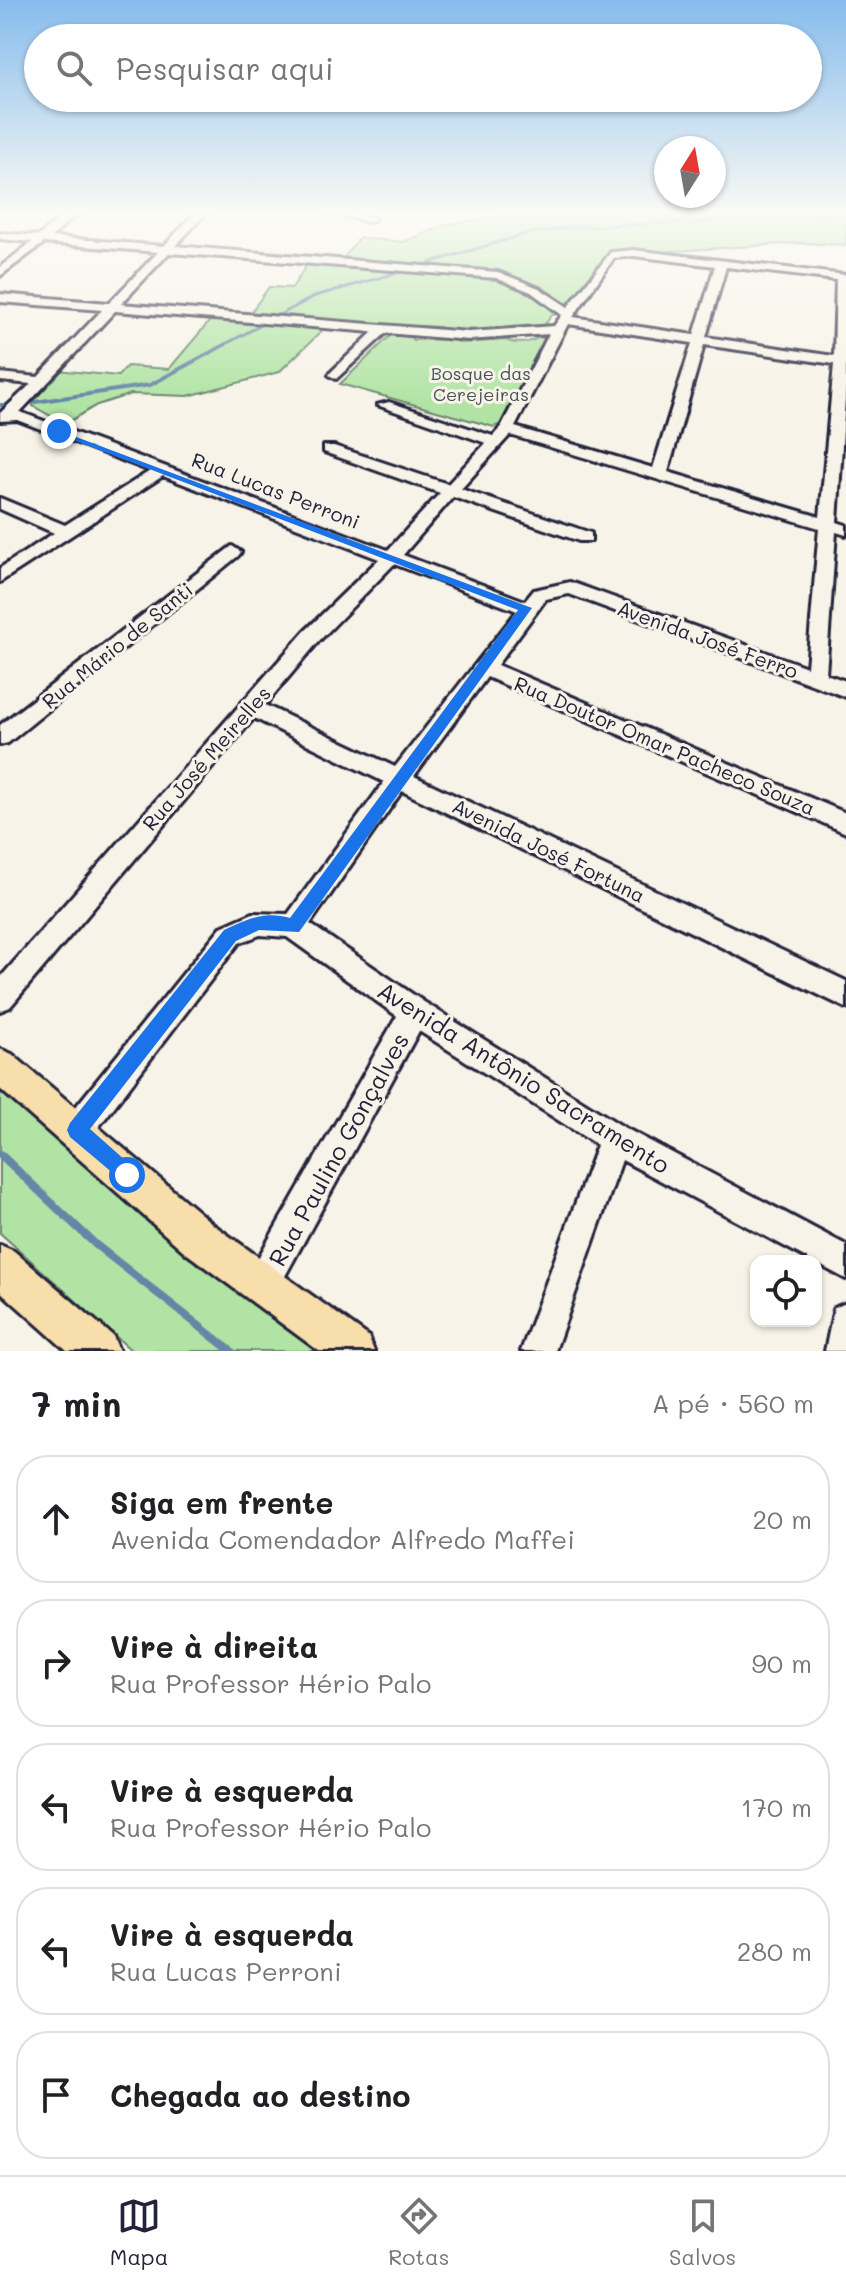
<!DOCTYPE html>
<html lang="pt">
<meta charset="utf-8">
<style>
:root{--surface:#fff;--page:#f2f2f2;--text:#202124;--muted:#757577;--line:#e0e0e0;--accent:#22223b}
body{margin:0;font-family:Mali,sans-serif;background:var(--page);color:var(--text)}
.controls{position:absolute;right:24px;bottom:24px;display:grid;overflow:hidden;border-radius:16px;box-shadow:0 2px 6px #0004}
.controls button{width:72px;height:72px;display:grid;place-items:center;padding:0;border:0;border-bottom:2px solid var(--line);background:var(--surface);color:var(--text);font:40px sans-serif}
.compass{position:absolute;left:654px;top:136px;width:72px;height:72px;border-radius:50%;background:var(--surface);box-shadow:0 2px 6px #0004;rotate:11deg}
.stop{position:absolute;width:24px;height:24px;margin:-18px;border:6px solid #1a73e8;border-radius:50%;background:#fff}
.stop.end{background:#1a73e8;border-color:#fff;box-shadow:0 2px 8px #0008}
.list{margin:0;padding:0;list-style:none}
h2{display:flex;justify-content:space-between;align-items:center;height:104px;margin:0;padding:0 32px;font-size:34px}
h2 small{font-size:26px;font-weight:400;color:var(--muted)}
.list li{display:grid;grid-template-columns:52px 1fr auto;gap:24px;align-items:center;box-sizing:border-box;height:128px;margin:0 16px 16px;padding:0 16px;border:2px solid var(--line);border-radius:32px}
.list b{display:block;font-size:30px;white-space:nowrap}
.list p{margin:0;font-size:26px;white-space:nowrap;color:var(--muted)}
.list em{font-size:26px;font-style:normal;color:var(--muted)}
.icon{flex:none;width:44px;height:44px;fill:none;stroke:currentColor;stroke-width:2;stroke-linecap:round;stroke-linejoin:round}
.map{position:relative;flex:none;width:846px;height:1351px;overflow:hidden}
.search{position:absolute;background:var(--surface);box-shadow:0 2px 6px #0004;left:24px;right:24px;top:24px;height:88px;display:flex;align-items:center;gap:20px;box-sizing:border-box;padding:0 28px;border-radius:44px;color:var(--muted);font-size:30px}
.sheet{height:824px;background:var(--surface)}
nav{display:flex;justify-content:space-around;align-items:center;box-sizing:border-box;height:112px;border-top:2px solid var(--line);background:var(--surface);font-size:22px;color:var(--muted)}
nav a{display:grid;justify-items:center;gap:4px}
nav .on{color:var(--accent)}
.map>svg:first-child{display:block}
.green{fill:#b1e4a4;stroke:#6a8370;stroke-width:2}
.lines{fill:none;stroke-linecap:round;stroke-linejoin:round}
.stream-far2{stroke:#6686a8;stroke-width:3}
.stream-far1{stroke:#6686a8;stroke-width:4}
.stream{stroke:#6686a8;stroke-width:8}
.minor-casing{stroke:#22223b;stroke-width:6}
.major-casing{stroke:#22223b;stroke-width:6}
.minor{fill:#f7f3e8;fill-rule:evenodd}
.major{fill:#f8deab;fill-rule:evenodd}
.route{fill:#1a73e8}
.labels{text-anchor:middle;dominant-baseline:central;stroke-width:6;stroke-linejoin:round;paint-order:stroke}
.far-park-label{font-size:18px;fill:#465255;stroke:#f7f3e8}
.street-label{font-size:20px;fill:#22223b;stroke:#f7f3e8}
.near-street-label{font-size:24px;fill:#22223b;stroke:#f7f3e8}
</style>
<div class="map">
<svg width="846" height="1351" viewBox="0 0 846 1351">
<rect width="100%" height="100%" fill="#f7f3e8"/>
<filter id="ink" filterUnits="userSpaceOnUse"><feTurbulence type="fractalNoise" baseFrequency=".0125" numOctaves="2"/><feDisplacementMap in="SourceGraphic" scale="16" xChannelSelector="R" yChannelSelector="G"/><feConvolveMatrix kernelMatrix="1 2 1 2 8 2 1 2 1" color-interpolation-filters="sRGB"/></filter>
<g filter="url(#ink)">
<path class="green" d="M525,213H846V245L800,243L611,255L575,312L552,315L543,327L493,334L469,329L448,332L440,327L423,326L403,329C387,318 334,325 312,326L321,332L279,372L188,396L131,394L97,405L65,424L33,406L34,393L57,370L118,376L127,366L169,369L213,317L246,319L269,287L292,288L311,258L342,260L359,238L404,242L448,224Z
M392,334L408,335L413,340L455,339L460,343L506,340C516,345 531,343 539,337L550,340L506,422L494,427L340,384Z
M0,1086L323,1351H132L0,1233Z"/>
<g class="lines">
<path class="stream-far2" d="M425,264L526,234L573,227L846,216
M276,317L315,296L407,270
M222,346L263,324"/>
<path class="stream-far1" d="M28,403L150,385L226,344
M0,405H8"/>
<path class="stream" d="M0,1154L96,1245L231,1351"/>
<defs>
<path id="minor" d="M66,213H78L51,237L164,246L195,213H206L175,246L498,272L539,288L568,307L611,252L634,250L846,275V385L837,522L846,525V535L836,532L826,674L846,681V697L569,594L546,599L497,665L846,813V833L487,677L414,776L846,981V1008L402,791L310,924L424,1002L625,1128L846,1245V1279L622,1160L555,1351H521L597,1145L419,1031L273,1298L261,1303L249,1298L244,1286L249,1274L397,1016L287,937L260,935L239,943L88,1141L77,1145L66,1141L62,1130L66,1119L221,927L253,913L288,914L384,782L254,718L10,1007L0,1011V978L304,632L379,559L163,476L0,582V568L54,533L0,509V498L65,525L150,471L17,420L0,421V413L31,384L0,381V373L38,377L102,310L0,302V294L109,303L158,252L44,243L0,276V267L32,242L0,239V233L39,236ZM169,253L496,278L531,292L562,315L554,326L469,332L121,304ZM634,256L715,266L694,335L573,317L614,258ZM726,267L836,280L834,356L706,337ZM115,311L373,332L331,372L329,375L336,379L386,333L469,340L549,334L501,427L493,436L389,402L377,405L486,443L448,484L334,446H324V452L440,493L388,550L20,412ZM568,324L692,343L653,468L515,427ZM704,345L834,364L820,517L668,472ZM510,435L819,528L807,667L576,584L570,582L534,590L525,601L403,555L453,497L579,541H591V533L461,489ZM394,564L517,611L395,767L265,705L318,642Z
M330,213H356L375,219L370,222Z
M232,546L241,552L238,556L8,743L0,745V725Z
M846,1303V1351H825L834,1308Z"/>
<path id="major" d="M0,1049L12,1054L214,1225L368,1336L374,1351H319L186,1253L0,1089Z
M0,1245L14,1251L113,1336L119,1351H67L0,1291Z"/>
</defs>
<use href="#minor" class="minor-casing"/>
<use href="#major" class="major-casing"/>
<use href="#minor" class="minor"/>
<use href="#major" class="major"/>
</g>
</g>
<linearGradient id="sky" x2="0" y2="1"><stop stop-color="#86bcec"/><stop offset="0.53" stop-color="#fbfaf5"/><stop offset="1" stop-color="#fbfaf5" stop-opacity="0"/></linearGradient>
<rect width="846" height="403" fill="url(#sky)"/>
<path class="route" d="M55,429L532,608L299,932L259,930L236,941L90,1129L134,1168L137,1175L134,1182L127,1185L70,1137L67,1130L70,1123L224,930C248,919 264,911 290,918L518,610L55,433Z"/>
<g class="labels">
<g class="far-park-label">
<text x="481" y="373">Bosque das<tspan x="481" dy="21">Cerejeiras</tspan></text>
</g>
<g class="street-label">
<text transform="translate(276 490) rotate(21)">Rua Lucas Perroni</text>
<text transform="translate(708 639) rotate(20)">Avenida José Ferro</text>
<text transform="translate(117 645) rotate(-39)">Rua Mário de Santi</text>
<text transform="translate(665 745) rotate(23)">Rua Doutor Omar Pacheco Souza</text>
<text transform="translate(206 758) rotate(-49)">Rua José Meirelles</text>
<text transform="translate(549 850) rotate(26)">Avenida José Fortuna</text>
</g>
<g class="near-street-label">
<text transform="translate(524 1077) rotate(32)">Avenida Antônio Sacramento</text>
<text transform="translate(338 1149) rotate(-61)">Rua Paulino Gonçalves</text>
</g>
</g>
</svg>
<div class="controls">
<button><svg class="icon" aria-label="locate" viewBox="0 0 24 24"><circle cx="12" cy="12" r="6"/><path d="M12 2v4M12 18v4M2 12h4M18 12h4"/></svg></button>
</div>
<svg class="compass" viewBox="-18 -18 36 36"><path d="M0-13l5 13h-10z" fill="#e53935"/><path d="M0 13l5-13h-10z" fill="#757577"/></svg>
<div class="stop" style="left:127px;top:1175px"></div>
<div class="stop end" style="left:59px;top:431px"></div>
<div class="search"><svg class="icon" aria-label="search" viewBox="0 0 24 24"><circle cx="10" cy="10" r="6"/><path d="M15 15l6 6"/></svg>Pesquisar aqui</div>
</div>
<section class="sheet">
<h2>7 min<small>A pé · 560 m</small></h2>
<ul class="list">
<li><svg class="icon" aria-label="ahead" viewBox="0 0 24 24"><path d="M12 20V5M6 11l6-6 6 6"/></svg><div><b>Siga em frente</b><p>Avenida Comendador Alfredo Maffei</p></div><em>20 m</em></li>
<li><svg class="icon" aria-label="right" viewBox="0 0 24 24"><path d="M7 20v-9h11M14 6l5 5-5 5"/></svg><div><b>Vire à direita</b><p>Rua Professor Hério Palo</p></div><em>90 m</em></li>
<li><svg class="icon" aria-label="left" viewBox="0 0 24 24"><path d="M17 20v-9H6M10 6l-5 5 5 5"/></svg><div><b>Vire à esquerda</b><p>Rua Professor Hério Palo</p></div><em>170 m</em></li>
<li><svg class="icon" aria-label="left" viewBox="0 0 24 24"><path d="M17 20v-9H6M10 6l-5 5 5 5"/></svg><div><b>Vire à esquerda</b><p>Rua Lucas Perroni</p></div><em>280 m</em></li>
<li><svg class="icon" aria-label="arrive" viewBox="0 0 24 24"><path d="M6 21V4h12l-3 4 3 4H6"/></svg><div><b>Chegada ao destino</b></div></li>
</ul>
</section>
<nav>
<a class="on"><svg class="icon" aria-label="map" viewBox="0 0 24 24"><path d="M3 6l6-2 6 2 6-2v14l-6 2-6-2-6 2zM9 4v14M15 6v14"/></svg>Mapa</a>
<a><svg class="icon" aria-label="directions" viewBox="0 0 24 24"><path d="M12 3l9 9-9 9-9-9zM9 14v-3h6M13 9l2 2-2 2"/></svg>Rotas</a>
<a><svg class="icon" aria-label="saved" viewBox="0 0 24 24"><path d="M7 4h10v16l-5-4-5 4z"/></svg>Salvos</a>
</nav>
